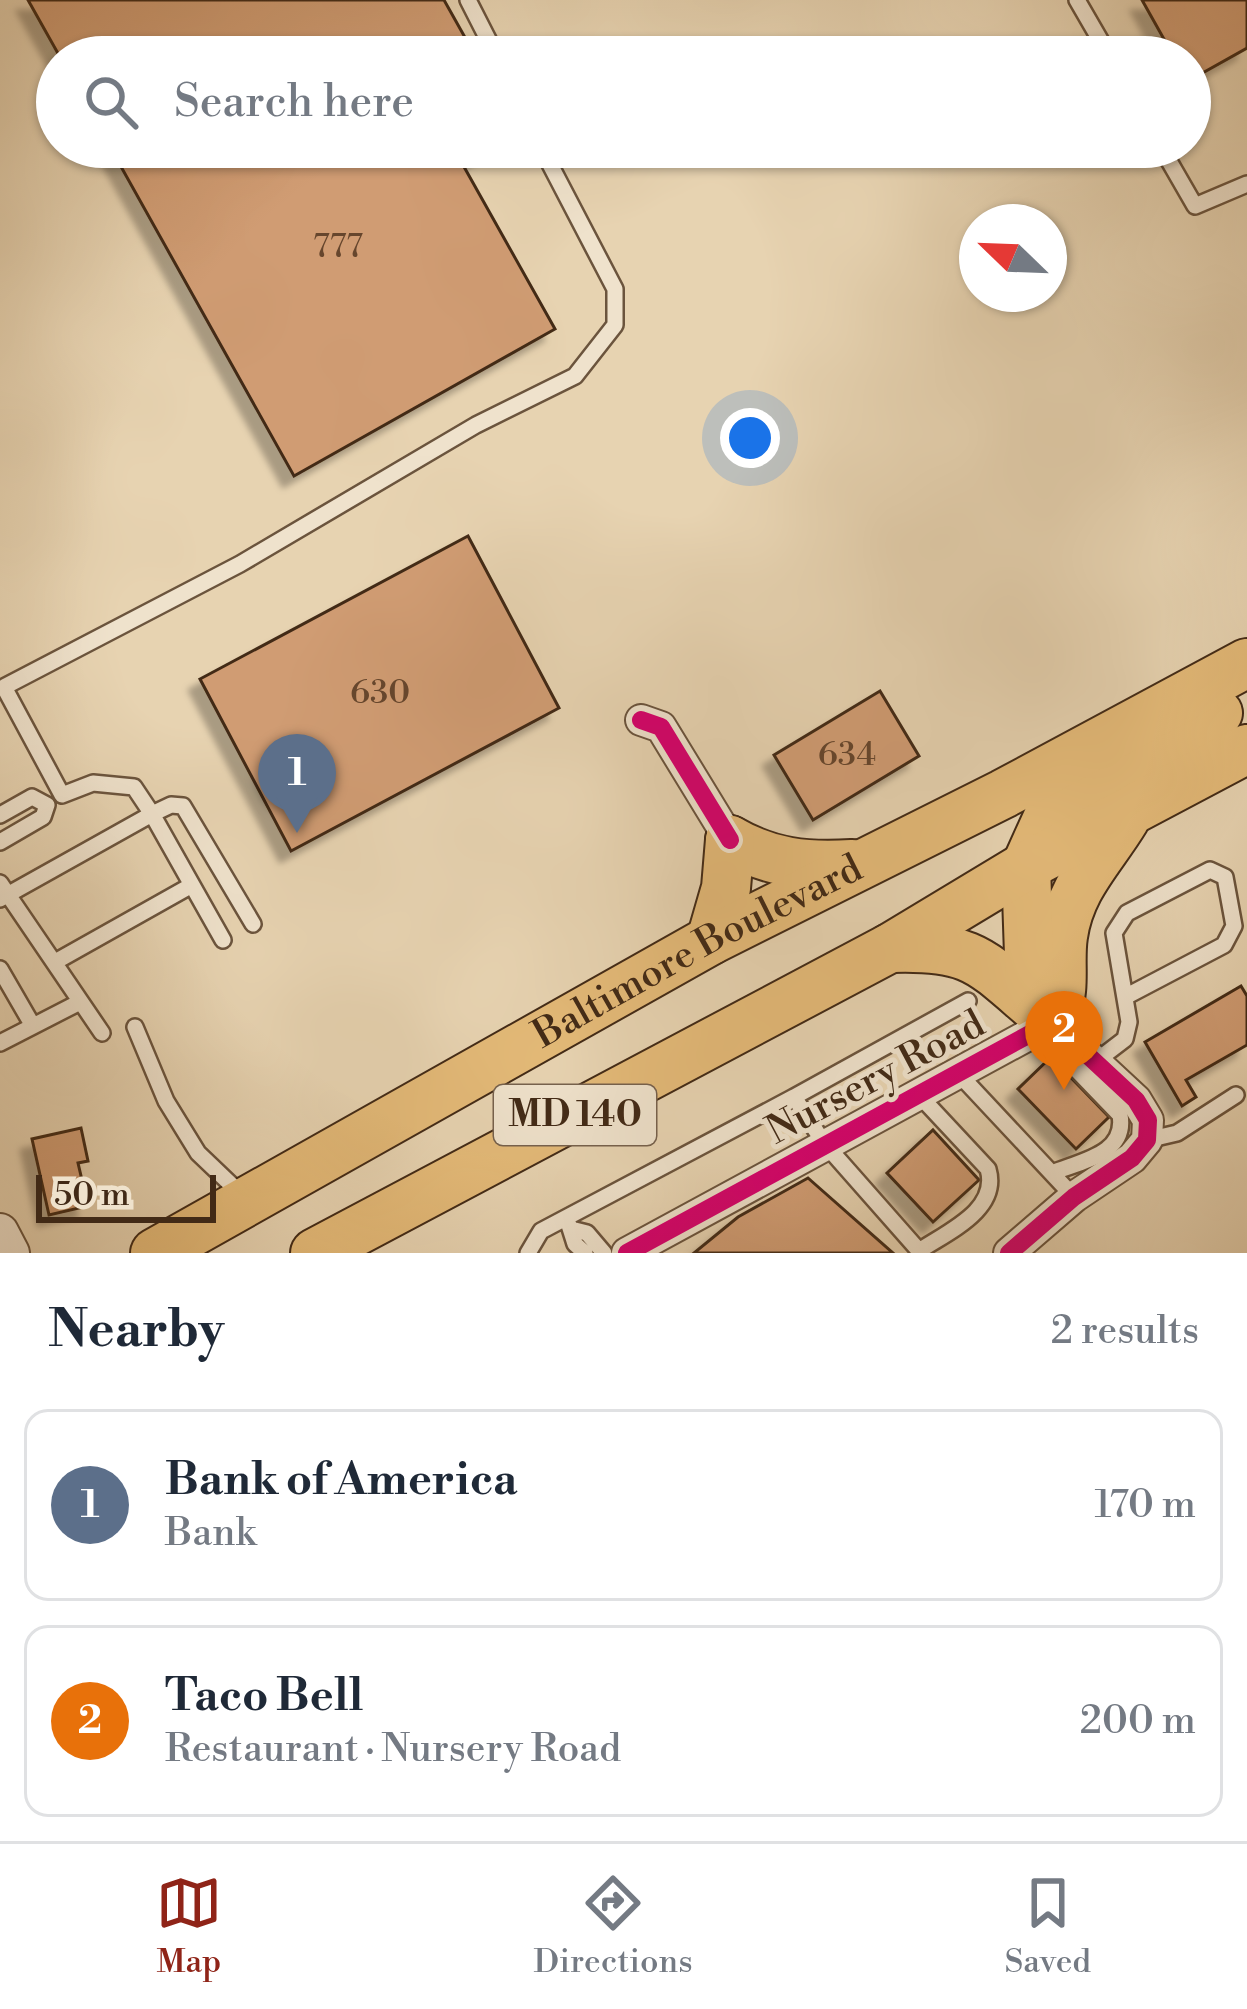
<!DOCTYPE html>
<meta charset="utf-8">
<style>
:root{--surface:#fff;--page:#f6f6f7;--text:#1f2937;--muted:#747a83;--line:#e0e1e3;--accent:#8f2418}
body{margin:0;font-family:"Libre Bodoni",serif;background:var(--page);color:var(--text)}
.compass{position:absolute;left:959px;top:204px;width:108px;height:108px;border-radius:50%;background:var(--surface);box-shadow:0 3px 9px #0004;rotate:293deg}
.scale{position:absolute;left:36px;bottom:30px;width:180px;box-sizing:border-box;padding-left:12px;border:6px solid #422a16;border-top:0;font-size:33px;line-height:42px;white-space:nowrap;color:#422a16;-webkit-text-stroke:9px #efe2cc;paint-order:stroke}
.you{position:absolute;left:750px;top:438px;width:42px;height:42px;margin:-30px;border:9px solid #fff;border-radius:50%;background:#1a73e8;box-shadow:0 0 0 18px #1a73e833}
.badge{display:grid;place-items:center;width:78px;height:78px;border-radius:50%;background:var(--accent);color:#fff;font-size:39px;font-weight:700}
.pin{position:absolute;translate:-50% -99px;filter:drop-shadow(0 3px 6px #0008)}
.pin::after{content:'';position:absolute;top:63px;width:42px;height:36px;background:inherit;clip-path:polygon(0 0,100% 0,50% 100%)}
.list{margin:0;padding:0;list-style:none}
h2{display:flex;justify-content:space-between;align-items:center;height:156px;margin:0;padding:0 48px;font-size:51px}
h2 small{font-size:39px;font-weight:400;color:var(--muted)}
.list li{display:grid;grid-template-columns:78px 1fr auto;gap:36px;align-items:center;box-sizing:border-box;height:192px;margin:0 24px 24px;padding:0 24px;border:3px solid var(--line);border-radius:24px}
.list b{display:block;font-size:45px;white-space:nowrap}
.list p{margin:0;font-size:39px;white-space:nowrap;color:var(--muted)}
.list em{font-size:39px;font-style:normal;color:var(--muted)}
.icon{flex:none;width:66px;height:66px;fill:none;stroke:currentColor;stroke-width:2;stroke-linecap:round;stroke-linejoin:round}
.map{position:relative;flex:none;width:1247px;height:1253px;overflow:hidden}
.search{position:absolute;background:var(--surface);box-shadow:0 3px 9px #0004;left:36px;right:36px;top:36px;height:132px;display:flex;align-items:center;gap:30px;box-sizing:border-box;padding:0 42px;border-radius:66px;color:var(--muted);font-size:45px}
.sheet{height:588px;background:var(--surface)}
nav{display:flex;justify-content:space-around;align-items:center;box-sizing:border-box;height:168px;border-top:3px solid var(--line);background:var(--surface);font-size:33px;color:var(--muted)}
nav a{display:grid;justify-items:center;gap:6px}
nav .on{color:var(--accent)}
.map>svg:first-child{display:block}
.building{fill:#d09c73;stroke:#422a16;stroke-width:3;filter:url(#shadow)}
.lines{fill:none;stroke-linecap:round;stroke-linejoin:round}
.service-casing{stroke:#6b543d;stroke-width:20}
.minor-casing{stroke:#6b543d;stroke-width:34}
.tertiary-casing{stroke:#6b543d;stroke-width:40}
.trunk-casing{stroke:#422a16;stroke-width:52}
.service{stroke:#efe2cc;stroke-width:15}
.minor{stroke:#efe2cc;stroke-width:30}
.tertiary{stroke:#efe2cc;stroke-width:36}
.trunk{stroke:#e4ba78;stroke-width:48}
.cycleway-casing{stroke:#efe2cc;stroke-width:26}
.cycleway{stroke:#d6006c;stroke-width:18}
.labels{text-anchor:middle;dominant-baseline:central;stroke-width:10;stroke-linejoin:round;paint-order:stroke}
.number-label{font-size:33px;fill:#66462d}
.shield{fill:#efe2cc;stroke:#76614d;stroke-width:3}
.shield-label{font-size:36px;font-weight:bold;fill:#422a16}
.street-label{font-size:39px;fill:#422a16;stroke:#efe2cc}
</style>
<div class="map">
<svg width="1247" height="1253" viewBox="0 0 1247 1253">
<defs>
<filter id="shadow"><feDropShadow dx="-11" dy="11" stdDeviation="3" flood-color="#0004"/></filter>
</defs>
<rect width="100%" height="100%" fill="#e7d3b1"/>
<filter id="stains"><feTurbulence type="fractalNoise" baseFrequency=".00167" numOctaves="4"/><feColorMatrix values="0 0 0 0 .2 0 0 0 0 .09 0 0 0 0 .02 0 0 0 .5 -.17"/></filter>
<radialGradient id="worn" r=".72"><stop offset=".6" stop-color="#630" stop-opacity="0"/><stop offset="1" stop-color="#630" stop-opacity=".3"/></radialGradient>
<path class="building" d="M28,0H444L476,57H60Z
M1142,0H1247V48L1190,80V57H1174Z
M110,147H494L463,165L555,329L294,476Z
M468,536L559,708L291,851L200,679Z
M880,691L919,756L813,820L774,755Z
M1241,986L1247,996V1045L1186,1080L1196,1097L1182,1106L1145,1042Z
M1051,1057L1109,1117L1076,1149L1018,1089Z
M81,1128L88,1161L78,1163L88,1206L49,1215L32,1139Z
M933,1130L979,1180L933,1222L887,1173Z
M808,1178L893,1253H694L738,1217Z"/>
<g class="lines">
<defs>
<path id="service" d="M468,0L497,57
M1077,0L1110,57
M1161,147L1195,206L1247,184
M0,815L32,797L47,805L43,817L0,842
M0,883L102,1033
M0,899L152,814L134,787L93,783L62,795L4,687L240,564L476,425L575,376L615,325V289L541,147
M223,940L152,814L171,805L183,806L253,924
M55,962L192,885
M0,969L33,1026
M135,1027L166,1101L198,1153L242,1195
M1042,1034L1120,1115C1127,1154 1081,1161 1052,1173
M0,1043L80,1002
M1095,1062L1125,1039L1129,1022L1114,933L1127,913L1210,870L1225,877L1234,926L1224,945L1125,997
M957,1072L1074,1197
M918,1094L988,1169C1000,1210 947,1232 919,1251
M1147,1140L1177,1133L1236,1095
M569,1225L575,1244L585,1253
M571,1229L587,1233L604,1253
M528,1253L541,1231L794,1097
M921,1253L824,1143L794,1097L968,1001"/>
<path id="minor" d="M641,720L661,727L730,840
M627,1253L1052,1022L1136,1100L1148,1120L1147,1140L1132,1158L1074,1197L1009,1253"/>
<path id="tertiary" d="M0,1232L11,1253"/>
<g id="trunk">
<path d="M730,840C770,863 806,867 852,864"/>
<path d="M711,940L726,888L730,840"/>
<path d="M890,948C975,945 981,962 1043,1014"/>
<path d="M1056,1012C1066,987 1059,962 1063,936C1070,887 1100,860 1125,819"/>
<path d="M1052,1022L1030,984L1026,866L1049,815L1218,713"/>
<path id="s1" d="M155,1253L711,940L1003,794L1247,663"/>
<path d="M315,1253L890,948L1026,866L1247,749"/>
</g>
</defs>
<use href="#service" class="service-casing"/>
<use href="#minor" class="minor-casing"/>
<use href="#tertiary" class="tertiary-casing"/>
<use href="#trunk" class="trunk-casing"/>
<use href="#service" class="service"/>
<use href="#minor" class="minor"/>
<use href="#tertiary" class="tertiary"/>
<use href="#trunk" class="trunk"/>
<defs>
<path id="cycleway" d="M641,720L661,727L730,840
M627,1253L1052,1022L1136,1100L1148,1120L1147,1140L1132,1158L1074,1197L1009,1253"/>
</defs>
<use href="#cycleway" class="cycleway-casing"/>
<use href="#cycleway" class="cycleway"/>
</g>
<g class="labels">
<g class="number-label">
<text x="338" y="247">777</text>
<text x="380" y="693">630</text>
<text x="847" y="755">634</text>
</g>
<rect class="shield" x="494" y="1085" width="162" height="60" rx="9"/>
<g class="shield-label">
<text x="575" y="1115">MD 140</text>
</g>
<g class="street-label">
<text stroke="none"><textPath href="#s1" startOffset="621">Baltimore Boulevard</textPath></text>
<text transform="translate(876 1078) rotate(-28)">Nursery Road</text>
</g>
</g>
<rect width="100%" height="100%" filter="url(#stains)"/>
<rect width="100%" height="100%" fill="url(#worn)"/>
</svg>
<svg class="compass" viewBox="-18 -18 36 36"><path d="M0-13l5 13h-10z" fill="#e53935"/><path d="M0 13l5-13h-10z" fill="#747a83"/></svg>
<div class="scale">50 m</div>
<div class="you"></div>
<div class="pin badge" style="left:297px;top:833px;background:#5c6f8a">1</div>
<div class="pin badge" style="left:1064px;top:1090px;background:#e8710a">2</div>
<div class="search"><svg class="icon" aria-label="search" viewBox="0 0 24 24"><circle cx="10" cy="10" r="6"/><path d="M15 15l6 6"/></svg>Search here</div>
</div>
<section class="sheet">
<h2>Nearby<small>2 results</small></h2>
<ul class="list">
<li><span class="badge" style="background:#5c6f8a">1</span><div><b>Bank of America</b><p>Bank</p></div><em>170 m</em></li>
<li><span class="badge" style="background:#e8710a">2</span><div><b>Taco Bell</b><p>Restaurant · Nursery Road</p></div><em>200 m</em></li>
</ul>
</section>
<nav>
<a class="on"><svg class="icon" aria-label="map" viewBox="0 0 24 24"><path d="M3 6l6-2 6 2 6-2v14l-6 2-6-2-6 2zM9 4v14M15 6v14"/></svg>Map</a>
<a><svg class="icon" aria-label="directions" viewBox="0 0 24 24"><path d="M12 3l9 9-9 9-9-9zM9 14v-3h6M13 9l2 2-2 2"/></svg>Directions</a>
<a><svg class="icon" aria-label="saved" viewBox="0 0 24 24"><path d="M7 4h10v16l-5-4-5 4z"/></svg>Saved</a>
</nav>
